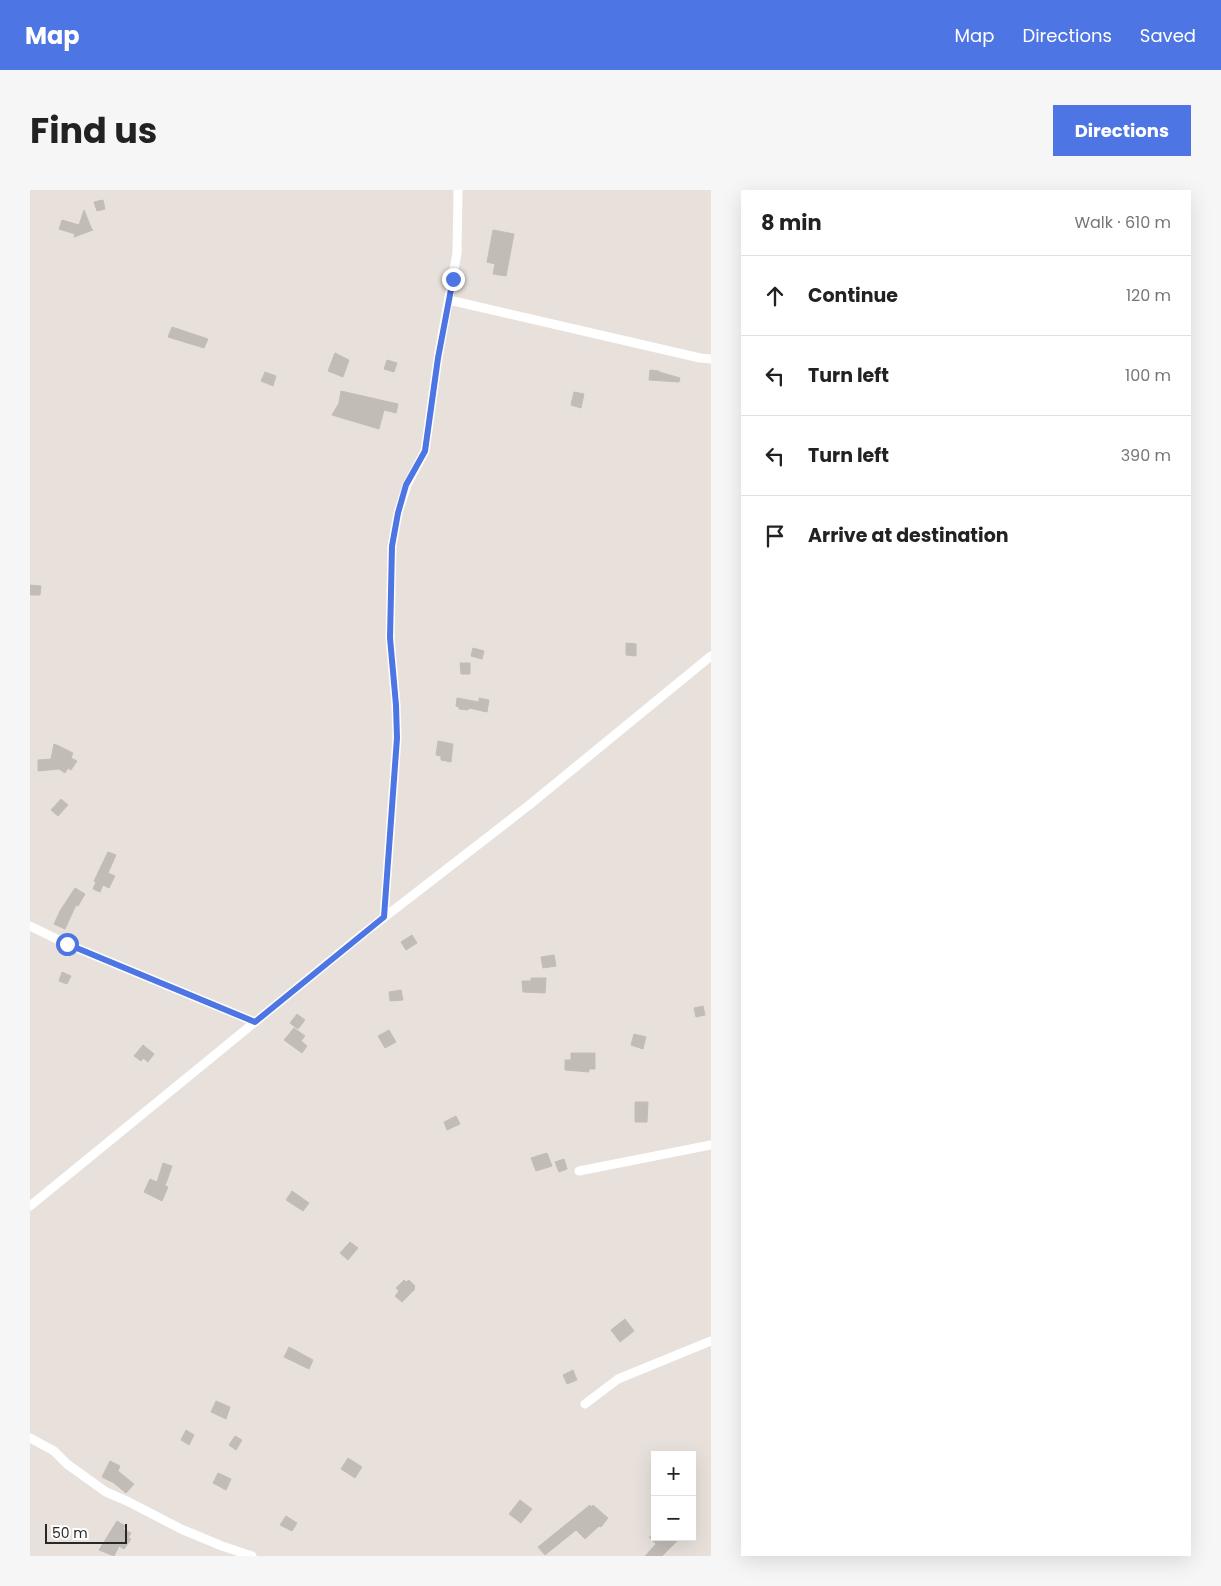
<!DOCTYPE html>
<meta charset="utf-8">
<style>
:root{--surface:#fff;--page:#f6f6f6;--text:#222;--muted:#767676;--line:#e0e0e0;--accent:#4d75e3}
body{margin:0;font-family:Poppins,sans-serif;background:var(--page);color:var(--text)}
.controls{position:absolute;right:15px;bottom:15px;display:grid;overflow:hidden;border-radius:0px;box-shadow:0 5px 20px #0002}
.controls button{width:45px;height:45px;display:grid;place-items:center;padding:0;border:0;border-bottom:1px solid var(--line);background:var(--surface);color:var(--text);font:25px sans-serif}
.scale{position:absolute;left:15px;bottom:12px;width:82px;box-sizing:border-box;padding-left:5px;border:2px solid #282828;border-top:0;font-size:14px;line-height:18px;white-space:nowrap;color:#282828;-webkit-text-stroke:4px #fff;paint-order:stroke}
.stop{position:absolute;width:15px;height:15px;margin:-11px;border:4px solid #4d75e3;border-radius:50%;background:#fff}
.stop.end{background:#4d75e3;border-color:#fff;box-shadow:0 1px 5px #0008}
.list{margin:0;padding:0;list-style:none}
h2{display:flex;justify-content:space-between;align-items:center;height:65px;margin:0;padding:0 20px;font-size:21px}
h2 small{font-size:16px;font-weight:400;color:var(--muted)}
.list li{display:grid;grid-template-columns:32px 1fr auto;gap:15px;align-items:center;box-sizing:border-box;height:80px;padding:0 20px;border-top:1px solid var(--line)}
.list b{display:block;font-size:19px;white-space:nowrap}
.list em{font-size:16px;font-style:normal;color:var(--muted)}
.icon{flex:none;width:28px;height:28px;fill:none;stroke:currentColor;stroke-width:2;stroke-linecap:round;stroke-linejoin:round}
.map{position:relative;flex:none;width:681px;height:1366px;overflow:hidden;border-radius:0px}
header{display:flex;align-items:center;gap:30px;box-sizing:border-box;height:70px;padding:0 25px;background:var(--accent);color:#fff}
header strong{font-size:24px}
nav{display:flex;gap:28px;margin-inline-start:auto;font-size:18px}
.intro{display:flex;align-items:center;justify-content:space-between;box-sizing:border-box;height:120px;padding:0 30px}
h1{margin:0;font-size:35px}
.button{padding:12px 22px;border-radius:0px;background:var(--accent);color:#fff;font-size:18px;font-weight:700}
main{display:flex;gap:30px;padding:0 30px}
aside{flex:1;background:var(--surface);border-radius:0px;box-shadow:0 5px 20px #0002}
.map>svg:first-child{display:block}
.building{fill:#c1bcb6;stroke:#c3bdb5}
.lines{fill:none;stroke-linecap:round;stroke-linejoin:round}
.street{stroke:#fff;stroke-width:9}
.route{stroke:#4d75e3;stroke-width:6}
</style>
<header>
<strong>Map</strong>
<nav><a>Map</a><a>Directions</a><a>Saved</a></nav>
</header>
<div class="intro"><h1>Find us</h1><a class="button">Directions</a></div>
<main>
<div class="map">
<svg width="681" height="1366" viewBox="0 0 681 1366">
<rect width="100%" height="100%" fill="#e8e1db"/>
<path class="building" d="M73,10L75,19L67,21L64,12Z
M54,20L62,40H63L44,47L45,44L29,39L32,30L49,35Z
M463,40L484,44L476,86L463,84L465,74L457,72Z
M142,137L178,149L174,158L138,147Z
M305,163L319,170L313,187L298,181Z
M357,170L367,173L364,182L354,179Z
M620,180L629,181V182L650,188L649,192L619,190Z
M235,182L246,186L243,196L231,191Z
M311,201L368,214L366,223L354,220L349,239L302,225L309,213Z
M544,202L554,204L551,218L541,215Z
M0,395L11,396L10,405H0Z
M596,453L606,454V466L596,465Z
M443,458L454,461L452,469L441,466Z
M430,473H440V484H431Z
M427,508L449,512V508L459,510L457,522L439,518L438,520L429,519V517L426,516Z
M408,551L423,554L421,572L411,570V566L406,565Z
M24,554L29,556L43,563L41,568L47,571L41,580L38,578L35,583L29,579L8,581V570L21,569Z
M31,609L38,615L28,626L21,620Z
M78,662L86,665L78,683L85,686L79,698L73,695L70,702L63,699L66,692L64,691Z
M45,698L55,704L48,716L46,715L35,739L24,734L30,721Z
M382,745L387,753L376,760L371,752Z
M524,765L526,776L513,778L511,767Z
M32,782L41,786L37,794L29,791Z
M501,788H516L515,803L493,802L492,791H501Z
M371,800L373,810L360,811L359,802Z
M673,816L675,825L666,827L664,818Z
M267,824L275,830L268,839L260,833Z
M264,838L275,846L271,851L277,856L272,863L254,850Z
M359,840L366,852L355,858L348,846Z
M604,844L616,847L613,859L601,855Z
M113,855L124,864L118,872L113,868L111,871L104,866Z
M541,863H565V879H559V882L535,880V870H541Z
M605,912H618L617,932H605Z
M426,926L430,934L417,940L414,932Z
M517,963L522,976L506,981L501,968Z
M534,969L537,979L529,982L525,972Z
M133,973L142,976L135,996L138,997L132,1011L114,1002L120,989L127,992Z
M262,1001L279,1013L273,1021L256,1010Z
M320,1052L328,1058L318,1070L310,1063Z
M374,1090L376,1092L379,1090L385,1096L384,1098L385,1099L372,1112L365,1106L369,1101L366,1098Z
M595,1129L604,1141L590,1152L581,1140Z
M259,1157L283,1170L279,1179L254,1167Z
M543,1180L547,1190L537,1194L533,1185Z
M186,1211L200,1217L196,1229L181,1222Z
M156,1240L164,1245L159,1255L151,1250Z
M205,1246L212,1250L206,1260L199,1255Z
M318,1268L332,1277L325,1288L311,1279Z
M80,1271L90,1276L88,1281L104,1294L96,1303L84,1293L72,1287Z
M188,1283L201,1289L196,1300L183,1293Z
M490,1310L502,1319L491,1333L479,1324Z
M560,1315L562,1317L563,1315L578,1328L571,1337L569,1336L555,1349L546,1340L515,1365L508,1357Z
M256,1326L267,1333L262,1341L250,1335Z
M87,1331L95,1336L93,1339L101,1343L98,1348L101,1349L94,1359L89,1356L84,1366L69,1360Z
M619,1347H651L632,1366H615L626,1354Z"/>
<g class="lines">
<path class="street" d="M419,110L670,168L681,169
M354,727L367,548L366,515L360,448L362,356L368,323L377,295L395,261L408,168L427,63L428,0
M0,736L37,754L225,832
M549,981L681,955
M0,1016L334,743L498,616L681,466
M555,1214L588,1189L681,1151
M0,1248L24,1261L37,1274L76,1302L97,1311L151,1339L192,1356L222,1366"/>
</g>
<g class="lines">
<path class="route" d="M37,754L225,832L354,727L367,548L366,515L360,448L362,356L368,323L376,295L395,261L408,168L423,89"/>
</g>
</svg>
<div class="controls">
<button>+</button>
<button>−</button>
</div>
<div class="scale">50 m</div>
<div class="stop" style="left:37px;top:754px"></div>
<div class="stop end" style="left:423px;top:89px"></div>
</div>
<aside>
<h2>8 min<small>Walk · 610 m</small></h2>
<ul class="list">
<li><svg class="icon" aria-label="ahead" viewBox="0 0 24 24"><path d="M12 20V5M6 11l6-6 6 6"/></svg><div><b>Continue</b></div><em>120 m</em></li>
<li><svg class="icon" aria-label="left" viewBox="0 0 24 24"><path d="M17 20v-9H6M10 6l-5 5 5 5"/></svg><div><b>Turn left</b></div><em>100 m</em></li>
<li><svg class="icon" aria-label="left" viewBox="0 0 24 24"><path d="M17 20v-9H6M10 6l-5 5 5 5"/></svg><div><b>Turn left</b></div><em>390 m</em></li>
<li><svg class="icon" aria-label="arrive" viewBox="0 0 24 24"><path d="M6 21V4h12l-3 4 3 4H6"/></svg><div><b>Arrive at destination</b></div></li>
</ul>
</aside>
</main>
